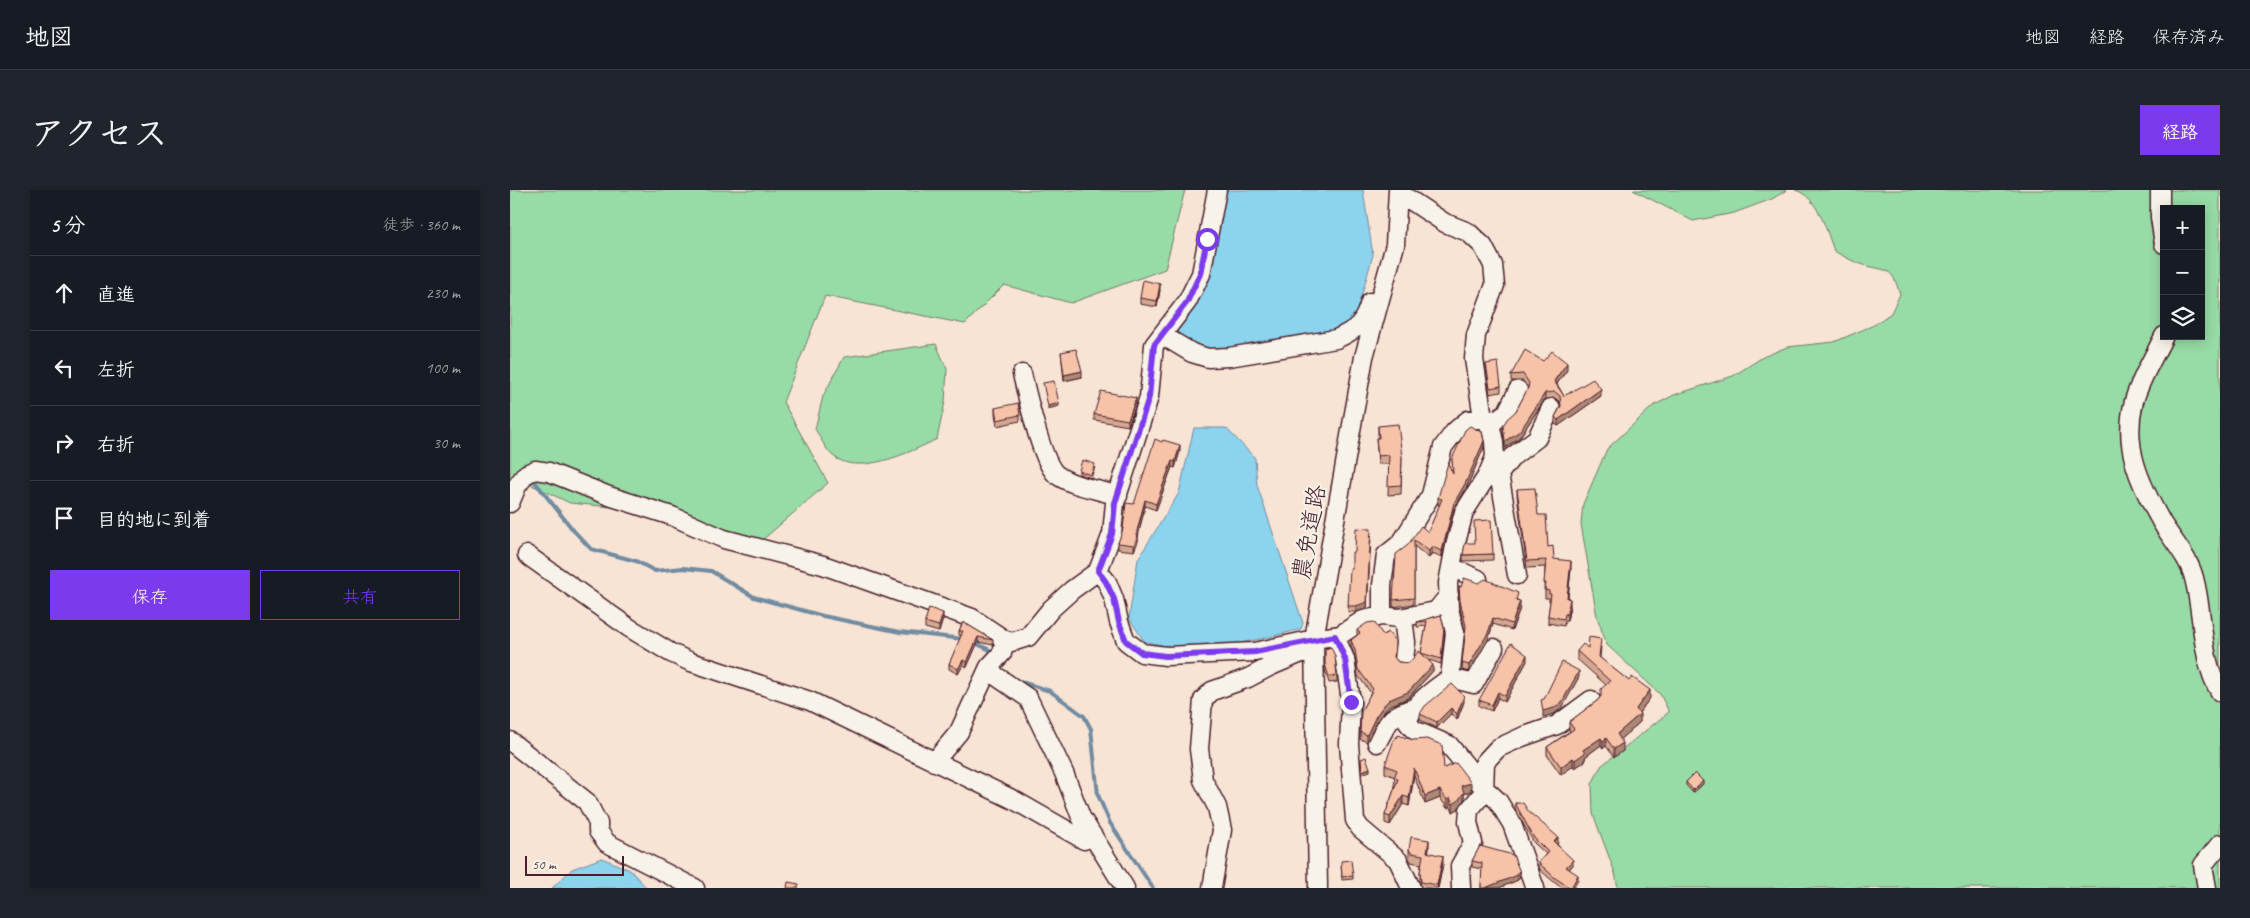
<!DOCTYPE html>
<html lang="ja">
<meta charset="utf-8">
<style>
:root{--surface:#171b24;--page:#20242c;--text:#f1f3f6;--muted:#9ea1a6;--line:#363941;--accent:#7c3aed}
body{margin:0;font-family:Caveat,"Klee One",sans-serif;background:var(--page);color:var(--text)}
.controls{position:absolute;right:15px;top:15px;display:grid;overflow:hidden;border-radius:0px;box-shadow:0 2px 12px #0003}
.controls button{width:45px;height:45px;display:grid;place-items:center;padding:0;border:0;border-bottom:1px solid var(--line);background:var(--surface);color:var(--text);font:25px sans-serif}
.scale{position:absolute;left:15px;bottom:12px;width:99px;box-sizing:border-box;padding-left:5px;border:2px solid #4a1f2b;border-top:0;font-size:14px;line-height:18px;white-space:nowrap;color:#4a1f2b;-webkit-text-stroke:4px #f7f3e8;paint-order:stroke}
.stop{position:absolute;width:15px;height:15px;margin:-11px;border:4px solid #7c3aed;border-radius:50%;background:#fff}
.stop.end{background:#7c3aed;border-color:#fff;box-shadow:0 1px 5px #0008}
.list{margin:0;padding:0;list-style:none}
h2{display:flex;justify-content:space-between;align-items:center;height:65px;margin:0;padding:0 20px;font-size:21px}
h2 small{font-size:16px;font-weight:400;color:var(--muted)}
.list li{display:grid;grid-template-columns:32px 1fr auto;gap:15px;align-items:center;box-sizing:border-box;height:75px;padding:0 20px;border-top:1px solid var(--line)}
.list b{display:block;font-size:19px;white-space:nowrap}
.list em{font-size:16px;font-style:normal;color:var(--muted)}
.actions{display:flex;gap:10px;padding:15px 20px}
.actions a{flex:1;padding:11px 0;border:1px solid var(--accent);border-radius:0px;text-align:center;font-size:18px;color:var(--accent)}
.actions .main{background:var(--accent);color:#fff}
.icon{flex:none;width:28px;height:28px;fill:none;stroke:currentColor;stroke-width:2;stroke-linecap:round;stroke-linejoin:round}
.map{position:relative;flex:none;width:1710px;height:698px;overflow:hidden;border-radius:0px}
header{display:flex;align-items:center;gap:30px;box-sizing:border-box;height:70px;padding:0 25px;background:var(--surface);border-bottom:1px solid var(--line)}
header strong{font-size:24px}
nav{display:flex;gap:28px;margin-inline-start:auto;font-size:18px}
.intro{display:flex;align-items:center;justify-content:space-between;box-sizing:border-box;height:120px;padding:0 30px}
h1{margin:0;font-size:35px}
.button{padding:12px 22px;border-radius:0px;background:var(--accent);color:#fff;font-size:18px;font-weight:700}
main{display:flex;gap:30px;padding:0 30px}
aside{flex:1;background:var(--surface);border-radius:0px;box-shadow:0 2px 12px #0003}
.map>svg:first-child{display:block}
.green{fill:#97dba6;stroke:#707d68;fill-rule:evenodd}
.water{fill:#8cd3ee;stroke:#728ba0}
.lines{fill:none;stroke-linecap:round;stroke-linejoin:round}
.stream{stroke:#728ba0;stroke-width:4}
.minor-casing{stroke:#4a1f2b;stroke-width:21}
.minor{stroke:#f7f3e8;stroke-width:18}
.wall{fill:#d4a790;stroke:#4a1f2b}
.shaded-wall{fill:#ac8876;stroke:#4a1f2b}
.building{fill:#f6c2a8;stroke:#4a1f2b}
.route{stroke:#7c3aed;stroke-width:6}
.labels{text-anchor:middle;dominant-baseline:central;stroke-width:4;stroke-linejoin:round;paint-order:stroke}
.street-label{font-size:24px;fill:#4a1f2b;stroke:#f7f3e8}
</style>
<header>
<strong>地図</strong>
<nav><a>地図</a><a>経路</a><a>保存済み</a></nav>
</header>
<div class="intro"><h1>アクセス</h1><a class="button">経路</a></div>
<main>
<aside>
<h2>5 分<small>徒歩 · 360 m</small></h2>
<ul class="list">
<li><svg class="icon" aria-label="ahead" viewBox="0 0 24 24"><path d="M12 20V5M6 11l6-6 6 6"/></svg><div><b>直進</b></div><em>230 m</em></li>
<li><svg class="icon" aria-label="left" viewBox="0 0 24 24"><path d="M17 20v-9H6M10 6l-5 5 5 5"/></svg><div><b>左折</b></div><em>100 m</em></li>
<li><svg class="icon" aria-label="right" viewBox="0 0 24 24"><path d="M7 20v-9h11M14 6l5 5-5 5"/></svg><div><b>右折</b></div><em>30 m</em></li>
<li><svg class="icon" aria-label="arrive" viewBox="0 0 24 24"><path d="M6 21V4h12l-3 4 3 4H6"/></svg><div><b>目的地に到着</b></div></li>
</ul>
<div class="actions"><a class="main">保存</a><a>共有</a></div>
</aside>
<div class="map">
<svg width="1710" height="698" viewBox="0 0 1710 698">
<rect width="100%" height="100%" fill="#f7e4d5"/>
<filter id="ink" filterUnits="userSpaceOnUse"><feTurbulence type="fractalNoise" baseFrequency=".02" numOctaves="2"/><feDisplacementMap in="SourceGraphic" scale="10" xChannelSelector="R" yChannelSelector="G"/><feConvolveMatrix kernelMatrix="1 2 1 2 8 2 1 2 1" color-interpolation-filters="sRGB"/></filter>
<g filter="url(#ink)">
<path class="green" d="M0,0H675L655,79L561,113L494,95L455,134L315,106L273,212L318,293L250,352L152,322L60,313L0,285Z
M1123,0H1277L1262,9L1224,23L1183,31Z
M1285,0H1710V698H1108L1105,683L1083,624L1082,594L1091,576L1159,522L1150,504L1097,455L1087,427L1071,334L1073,314L1097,259L1143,216L1164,205L1223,186L1253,167L1277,157L1324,152L1364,135L1381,123L1390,104C1381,76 1379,82 1354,75C1343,72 1333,66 1324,61C1317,42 1308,6 1285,0ZM1654,19H1691V146H1654Z
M426,154L437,179L435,212L427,249C401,262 347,288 322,265C315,259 310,246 305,239L313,206L334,167Z"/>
<path class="water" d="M717,0H853L863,65L846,125L830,142L703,165L671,149L666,143L690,107Z
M684,238H716L745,268L747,295L793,433L791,439C741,452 685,466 634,451L619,428L628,369L669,303Z
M92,668L120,680L137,698H42L62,679Z"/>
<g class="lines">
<path class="stream" d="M21,287L64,341L81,359L126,371L145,381L173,378L201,381L244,407L313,426L390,442L454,449
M463,452L480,460L483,466
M505,490L540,501L574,526L581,539L588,605L600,633L643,698"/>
<defs>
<path id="minor" d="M707,0L691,84L677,112L644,155L639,207L605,313L602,344L588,381L597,392L604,409L609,432L616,451L632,463L656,466L745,462L804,449L830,445L853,430L872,426V395L876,365L891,353L921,305L933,257L945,241L958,230L973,228L986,230L997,222L1008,200
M1650,0V27L1654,54
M888,2L935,33L958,42L973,56L983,75L985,95L966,145L964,169L973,228L981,238L984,252L985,267L977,286L954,322L945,356L938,393L939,419L945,442L940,488C927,497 899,516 898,533L904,540L939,555L974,598L988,611L1002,634L1025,698
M652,145L682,163L698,168L719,167L826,149C846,140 854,134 860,112
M1654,146C1644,167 1630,189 1624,211C1612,257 1630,294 1652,333C1663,351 1679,368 1684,388C1694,425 1690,468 1710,502
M512,184C517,204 532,274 547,285C564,297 588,299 608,306
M989,284L1002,267L1027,248L1041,218
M977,286L989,284L1007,385
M0,313L7,296L16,284L25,280L39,282L99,306L162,326L214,349L313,375L462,428L495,450L502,452L518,447L541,419L562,400L588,381
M17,365L118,437L161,463L181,472L300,511L504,610L574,650L583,646
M941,377L968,389
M872,426L889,428L926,421L939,405
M893,428L896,452L894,470
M825,446L835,469L841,512L839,554L845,630L850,638L888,670L901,698
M495,450L492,463L479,477L486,486L518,508L554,583L571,627L615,698
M940,488L964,494L984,458
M0,551L77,612L88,633V641L97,653L185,698
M867,553C880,528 880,526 906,517
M424,572L449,542L479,477
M702,698L712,640L707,617L693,590L689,559L693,510L702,501L738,488L761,476L803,458
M808,698L804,449L854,167L885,55L888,0
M951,698L950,676L963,653L958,632L959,620L974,602L975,572L988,558L1012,547L1047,535L1081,510
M1697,698L1693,675L1710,654"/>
</defs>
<use href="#minor" class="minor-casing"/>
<use href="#minor" class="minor"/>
</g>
<path class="wall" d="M650,100L647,117L630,114V108Z
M551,162L572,187L554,191Z
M1033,171L1057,180L1047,194L1054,206H1091L1048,236L1045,234V227L1050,217V212L1045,208L1035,209L1010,247L995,258L993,242V236L1006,221L1018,198L1013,191H1001V185Z
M976,174L991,196V202L980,204L976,180Z
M626,214L618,236L584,230V224Z
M485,218L510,225V231L487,236L485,224Z
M868,236L892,267L891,304L878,305L879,274H868L866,248H868Z
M974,257L956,299L944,319L932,367L922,363L919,368L904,356V414L883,417V410L898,355L918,342L930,315H928V308L943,282L942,269Z
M670,261L665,278L662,277L646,320L635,316L628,345V351L624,361L608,359V353L624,314Z
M585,277L581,288L569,284V281Z
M1007,299L1028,325L1038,357L1044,369L1061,379L1058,408L1060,416L1057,431H1055L1054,436L1038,433V426L1040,411H1039V408H1035V400H1034L1035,377L1017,378L1007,306Z
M861,345L857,418L846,422H838L842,379L845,362Z
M983,364V370L953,371V365Z
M949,396L1008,410L1010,418L1002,440L983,434L978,450L959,482L952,480L955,441L950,417Z
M931,425L934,443L931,474L919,470L923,481L898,508L879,516L874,522L866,533L857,552L850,549L851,521L861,503L848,486L845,467L841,456V450L847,445V440L884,467L888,472L899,473L911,463L916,436L907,437V432Z
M433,429L429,442L415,438V432Z
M453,432L483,450V455L468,452L457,477L453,475L448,484L439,479V474L452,446L449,445V441Z
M1091,457L1090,468L1140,508L1129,523L1130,532L1110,549L1113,561L1104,567L1096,556L1093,559L1091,555L1075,567V571L1065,578L1063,576L1051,585L1037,565V557L1060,541L1059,540V532L1088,510L1091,506L1096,495L1067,469V461L1078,458Z
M815,459L827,486V492L819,493L815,480Z
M1017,471L995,512L988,508L982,521L969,516V510Z
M954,512L947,530L941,524L927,538L910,530V524Z
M875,575L934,578L961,601L954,604V610L948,619L943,622L940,616L937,618L930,608L915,614L904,586L899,616L893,614L880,635L875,633V625L885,597L884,596L885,587L875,583Z
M1176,592L1193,594L1183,603L1176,595Z
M1005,613L1019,622L1048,653L1047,654L1063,675L1059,679L1068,690L1063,698H1052L1045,693L1030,680L1029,677V672L1036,664L1024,653L1005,619Z
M970,656L1010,687L1008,688V690L989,698H971L972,679L962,677V671Z
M899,659H919L918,663L933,674L928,698H911L910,691V682L911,674L901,672L899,668Z
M831,674L843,686V689L832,690Z"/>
<path class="shaded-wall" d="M650,94V100L647,117V111Z
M1057,173V180L1044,197V191Z
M572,181V187L554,191V185Z
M1091,199V206L1048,236V230Z
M1035,203V209L1010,247L995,258V251Z
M626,208V214L618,236V230Z
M549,213V216L538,219V216Z
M974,251V257L956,299L944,319L932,367V361L944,313Z
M670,255V261L665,278V272Z
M662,271V277L646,320V314Z
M635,310V316L628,347V345V351L624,361V355Z
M861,345L857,418L846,422V416Z
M922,357V363L919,368V361Z
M1061,371V379L1057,415V408Z
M1060,409V416L1057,431V424Z
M1010,411V418L1002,440V434Z
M433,423V429L429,442V436Z
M983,428V434L978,450L959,482V475Z
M468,447V452L457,477V472Z
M1017,465V471L995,512V506Z
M453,470V475L448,484V479Z
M923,475V481L898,508L879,516L874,522L866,533L857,552V545L866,526L874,515L879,510Z
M1069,481V487L1052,518L1044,524L1033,527V521Z
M1140,500V508L1126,527V519Z
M988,502V508L982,521V515Z
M954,506V512L947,530V524Z
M941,518V524L927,538V532Z
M1130,524V532L1107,552V544Z
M1091,548V555L1075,567V571L1065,578V570L1073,560Z
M1096,548V556L1093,559V551Z
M1113,553V561L1104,567V559Z
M1063,568V576L1051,585V577Z
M860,578V581L852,584V581Z
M904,578V586L899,616V608Z
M1193,591V594L1183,603V600Z
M961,593V601L954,604V610L948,619L943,622V614L951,596Z
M930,600V608L915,614V606Z
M893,606V614L880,635V627Z
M940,608V616L937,618V610Z
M1048,647V653L1044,657V652Z
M919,650V659L917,671V662Z
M933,666V674L928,698H927Z
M1063,670V675L1056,683V677Z
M1010,682V687L1008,688V690L989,698H975Z
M1068,685V690L1063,698H1062V696Z"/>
<path class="building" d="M633,90L650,94L647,111L630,108Z
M566,159L572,181L554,185L551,162Z
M1015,160L1033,171L1042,161L1057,173L1044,191L1054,206L1083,189L1091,199L1048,230L1045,227L1051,216L1050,206L1045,202L1035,203L1010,241L995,251L993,236L997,229L1006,221L1018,198L1019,193L1013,184L1001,185Z
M988,172L991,196L980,198L976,174Z
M544,191L549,213L538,216L533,193Z
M591,201L626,208L618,230L584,224Z
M508,213L510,225L487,230L485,218Z
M888,234L892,267L891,295L878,296L879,265L868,266L866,248H869L868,236Z
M960,236L972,242L974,251L956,292L944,313L932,361L922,357L919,361L904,350V408L883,410L886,364L898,355L911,336L918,342L932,309L928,308L938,273L943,284L942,269L955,240Z
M645,249L652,252L653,250L670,255L665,272L662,271L646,314L635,310L626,345H628L624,355L608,353L613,339L616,313L624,314Z
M572,270L585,274L581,285L569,281Z
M1025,298L1028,325H1036L1038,357L1043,356L1044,369L1061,371L1057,408L1060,409L1057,424H1055L1054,429L1038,426L1041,404H1039V401L1035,400L1036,393H1034L1036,370L1017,371L1007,299Z
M981,330L983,364L953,365L955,353H965L964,331Z
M846,338L861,339L857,412L846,416H838L840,379H842V362H845Z
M954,388L969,393L975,389L1008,403L1006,410L1010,411L1002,434L983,428L978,443L959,475L952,473L956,436L950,411L949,396L951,397Z
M419,418L433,423L429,436L415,432Z
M931,425L934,438L931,469L911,463L917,431L907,432Z
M453,432L483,450L468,447L457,472L453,470L448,479L439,474L453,441H449Z
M864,432L873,445L878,442L885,451L884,467L888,472L899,473L909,461L923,475L898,502L879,510L874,515L866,526L857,545L850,542L851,521L863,499L848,479L845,460L841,450L850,443L847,440L857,433Z
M1079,447L1091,449L1089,467L1119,491L1122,487L1140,500L1126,519L1130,524L1107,544L1113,553L1104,559L1096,548L1093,551L1091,548L1073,560L1075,563L1065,570L1063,568L1051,577L1037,557L1064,539L1059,532L1088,510L1091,506V499L1100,491L1067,461L1073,454L1078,458Z
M1001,453L1017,465L995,506L988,502L982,515L969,510Z
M821,457L825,466L827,486L819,487L815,474V459Z
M1052,472L1069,481L1052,512L1044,518L1033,521L1031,510L1034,509Z
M942,494L954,506L947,524L941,518L927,532L910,524L915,516Z
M888,545L903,550L917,549L932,555L934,578L946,573L961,593L951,596L954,602L948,611L943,614L940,608L937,610L930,600L915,606L904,578L899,608L893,606L880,627L875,625L888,589L884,588L887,580L875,575L885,547L887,548Z
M856,567L860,578L852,581L851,569Z
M1185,583L1193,591L1183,600L1176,592Z
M1005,613H1013L1019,622L1048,647L1044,652L1063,670L1056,677L1068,685L1062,696L1063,698H1056L1059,697L1045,688L1030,674L1029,672L1038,662L1024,648Z
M901,647L919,650L917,662L933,666L927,695L911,692L910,682L913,665L901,663L899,659Z
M970,656L1003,665L1010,682L1007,683L1008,685L975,698H971L972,673L962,671Z
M841,670L843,686L832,687L831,671Z
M278,692L289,694L288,698H277Z"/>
</g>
<g class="lines" filter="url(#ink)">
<path class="route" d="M697,49L690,84L677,112L644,155L639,207L605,313L602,344L588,381L596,392L604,409L609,432L616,451L632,463L656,466L745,462L825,446L835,469L841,512"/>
</g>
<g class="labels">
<g class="street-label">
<text transform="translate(799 342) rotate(-80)">農免道路</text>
</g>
</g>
</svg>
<div class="controls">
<button>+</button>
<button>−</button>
<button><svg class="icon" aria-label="layers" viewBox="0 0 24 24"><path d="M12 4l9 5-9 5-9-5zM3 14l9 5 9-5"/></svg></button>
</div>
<div class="scale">50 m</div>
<div class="stop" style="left:697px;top:49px"></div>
<div class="stop end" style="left:841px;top:512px"></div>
</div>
</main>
